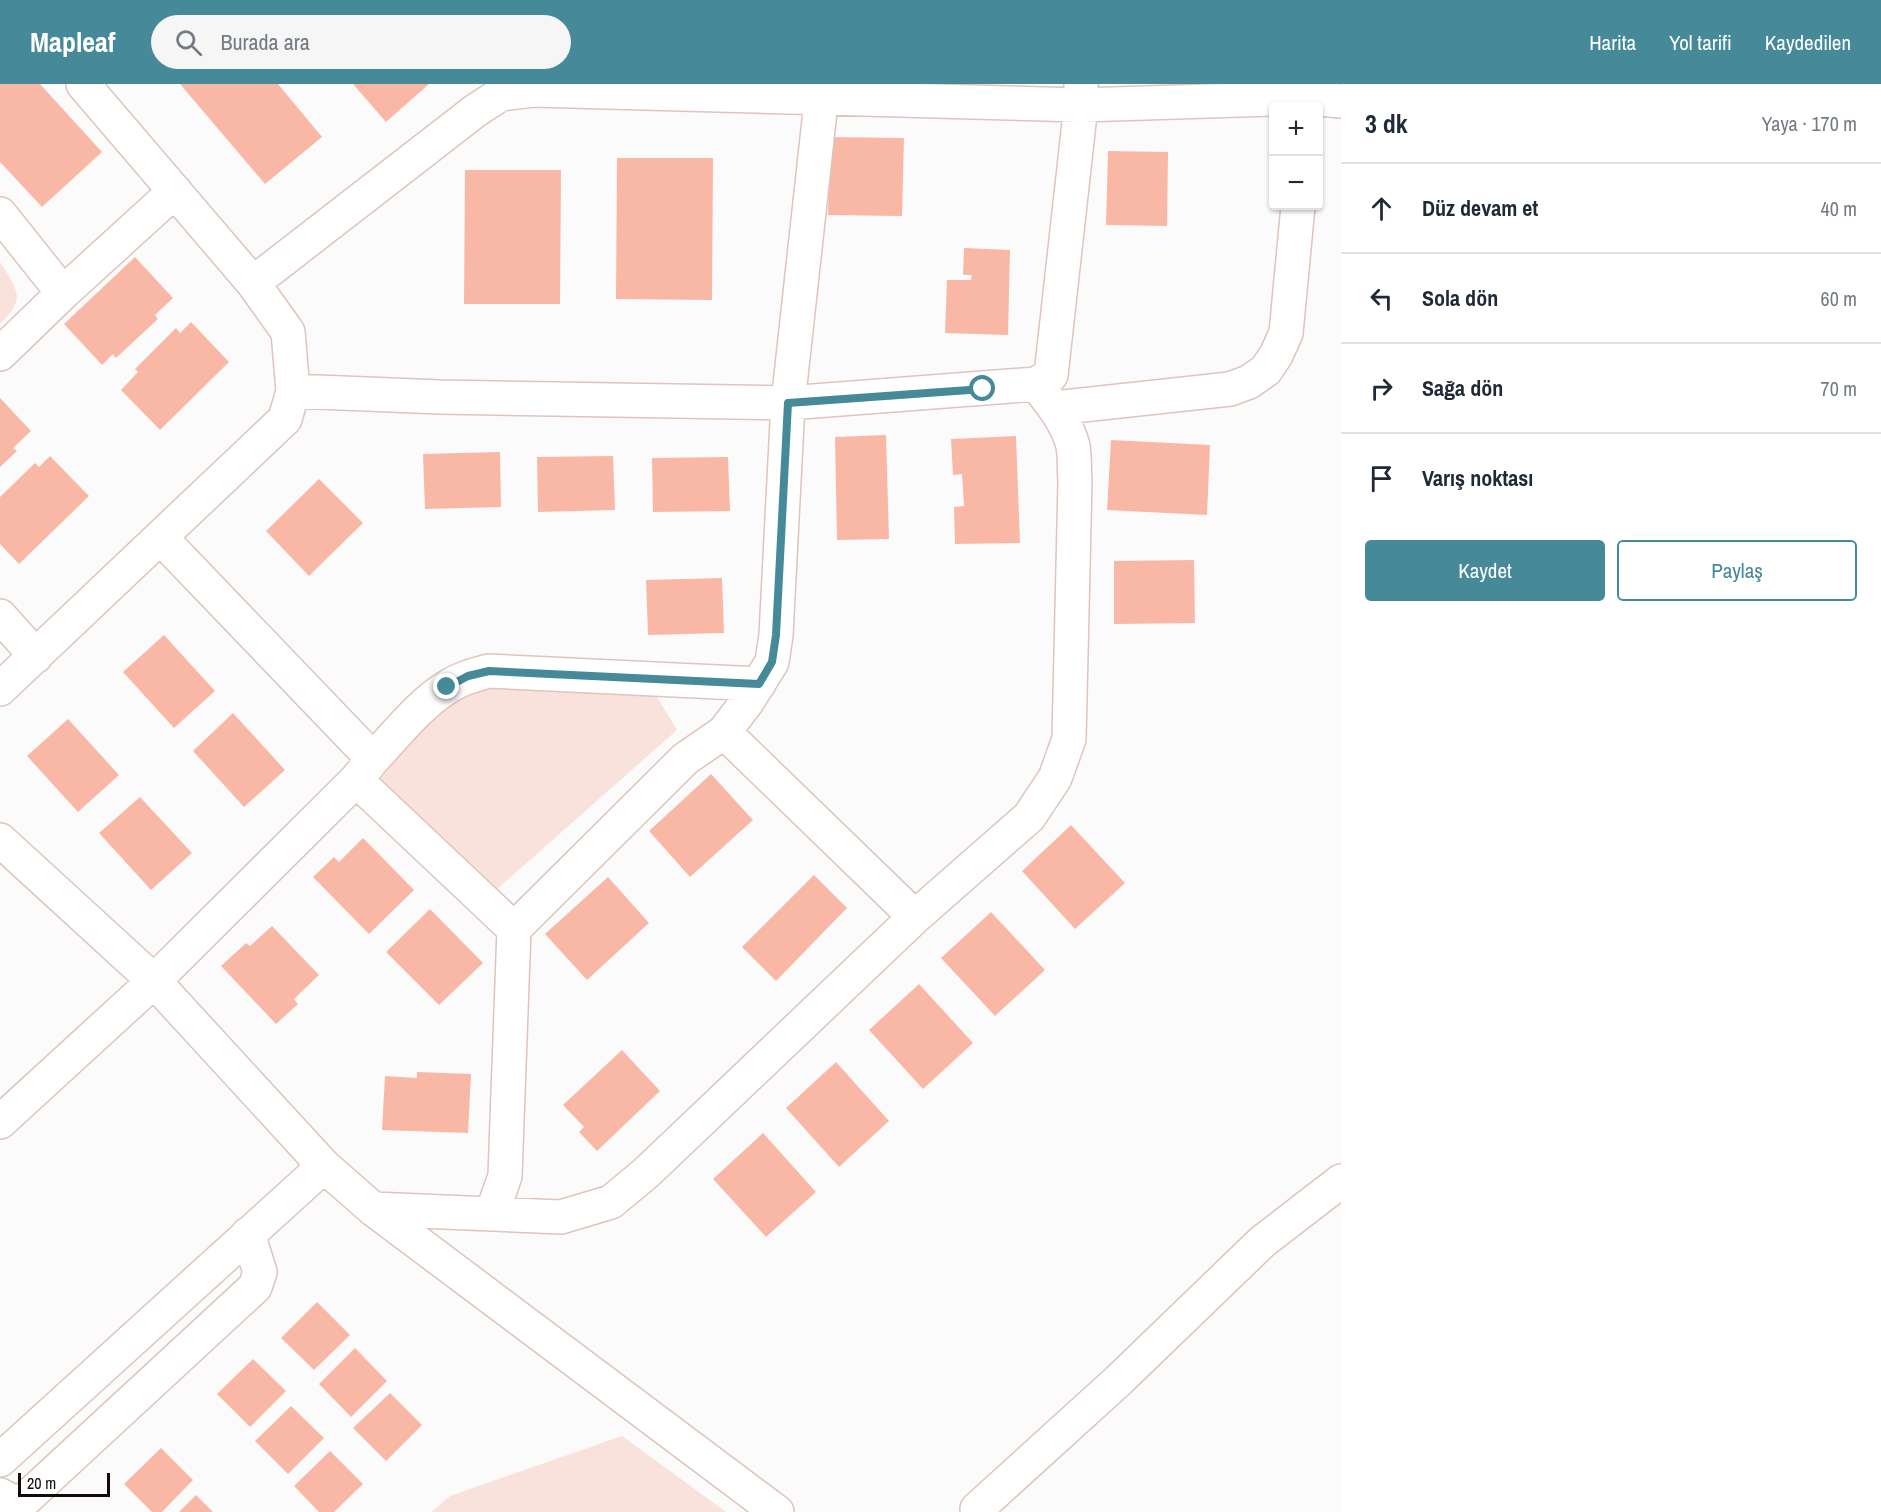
<!DOCTYPE html>
<html lang="tr">
<meta charset="utf-8">
<style>
:root{--surface:#fff;--page:#f6f6f7;--text:#1f2937;--muted:#747a83;--line:#e0e1e3;--accent:#468999}
body{margin:0;font-family:"Archivo Narrow",sans-serif;background:var(--page);color:var(--text)}
.controls{position:absolute;right:18px;top:18px;display:grid;overflow:hidden;border-radius:6px;box-shadow:0 2px 4px #0004}
.controls button{width:54px;height:54px;display:grid;place-items:center;padding:0;border:0;border-bottom:2px solid var(--line);background:var(--surface);color:var(--text);font:30px sans-serif}
.scale{position:absolute;left:18px;bottom:15px;width:92px;box-sizing:border-box;padding-left:6px;border:3px solid #130a08;border-top:0;font-size:16px;line-height:21px;white-space:nowrap;color:#130a08;-webkit-text-stroke:4px #fff;paint-order:stroke}
.stop{position:absolute;width:18px;height:18px;margin:-14px;border:4px solid #468999;border-radius:50%;background:#fff}
.stop.end{background:#468999;border-color:#fff;box-shadow:0 2px 6px #0008}
.list{margin:0;padding:0;list-style:none}
h2{display:flex;justify-content:space-between;align-items:center;height:78px;margin:0;padding:0 24px;font-size:26px}
h2 small{font-size:20px;font-weight:400;color:var(--muted)}
.list li{display:grid;grid-template-columns:39px 1fr auto;gap:18px;align-items:center;box-sizing:border-box;height:90px;padding:0 24px;border-top:2px solid var(--line)}
.list b{display:block;font-size:22px;white-space:nowrap}
.list em{font-size:20px;font-style:normal;color:var(--muted)}
.actions{display:flex;gap:12px;padding:18px 24px}
.actions a{flex:1;padding:14px 0;border:2px solid var(--accent);border-radius:6px;text-align:center;font-size:21px;color:var(--accent)}
.actions .main{background:var(--accent);color:#fff}
.icon{flex:none;width:33px;height:33px;fill:none;stroke:currentColor;stroke-width:2;stroke-linecap:round;stroke-linejoin:round}
.map{position:relative;flex:none;width:1341px;height:1428px;overflow:hidden}
header{display:flex;align-items:center;gap:36px;box-sizing:border-box;height:84px;padding:0 30px;background:var(--accent);color:#fff}
header strong{font-size:28px}
nav{display:flex;gap:33px;margin-inline-start:auto;font-size:21px}
.search{width:420px;height:54px;background:var(--page);display:flex;align-items:center;gap:15px;box-sizing:border-box;padding:0 21px;border-radius:33px;color:var(--muted);font-size:22px}
main{display:flex}
aside{flex:1;background:var(--surface)}
.map>svg:first-child{display:block}
.green{fill:#f8e2db}
.building{fill:#f9b8a6}
.lines{fill:none;stroke-linecap:round;stroke-linejoin:round}
.minor-casing{stroke:#dfc4bc;stroke-width:36}
.minor{stroke:#fff;stroke-width:33}
.route{stroke:#468999;stroke-width:8}
</style>
<header>
<strong>Mapleaf</strong>
<div class="search"><svg class="icon" aria-label="search" viewBox="0 0 24 24"><circle cx="10" cy="10" r="6"/><path d="M15 15l6 6"/></svg>Burada ara</div>
<nav><a>Harita</a><a>Yol tarifi</a><a>Kaydedilen</a></nav>
</header>
<main>
<div class="map">
<svg width="1341" height="1428" viewBox="0 0 1341 1428">
<rect width="100%" height="100%" fill="#fbfbfb"/>
<path class="green" d="M0,178C17,206 27,214 0,240Z
M481,605L654,608L677,646L496,806L380,697L387,673L442,619Z
M622,1352L726,1428H431L450,1412Z"/>
<path class="building" d="M0,0H40L102,68L42,123L0,78Z
M180,0H278L322,53L265,100Z
M353,0H429L386,38Z
M830,53L904,54L902,132L828,131Z
M1108,67L1168,68L1167,142L1106,141Z
M617,74H713L712,216L616,215Z
M465,86H561L560,220H464Z
M964,164L1010,166L1008,251L945,249L947,196H971L972,191H963Z
M135,173L173,214L155,231L158,235L116,274L113,270L102,281L64,240Z
M191,238L229,278L160,346L121,306L138,288L135,285L176,244L180,249Z
M0,314L31,347L13,364L17,367L0,383Z
M886,351L889,455L837,456L835,353Z
M1016,352L1020,459L955,460L954,423L964,422L962,390L953,391L951,355Z
M1111,356L1210,361L1207,431L1107,426Z
M500,368L501,423L425,425L423,370Z
M50,372L89,412L19,480L0,460V413L35,379L39,383Z
M613,372L615,426L538,428L537,373Z
M728,373L730,427L653,428L652,374Z
M319,395L363,439L309,492L266,447Z
M1194,476L1195,539L1114,540V477Z
M722,494L724,549L648,551L646,496Z
M164,551L215,607L174,644L123,588Z
M233,629L285,686L244,723L193,667Z
M68,635L119,691L78,728L27,672Z
M711,690L753,736L690,793L649,747Z
M140,713L192,769L151,806L99,749Z
M1071,741L1125,799L1075,845L1022,787Z
M363,754L414,806L369,850L313,793L334,773L339,778Z
M814,791L847,824L776,897L742,863Z
M608,793L649,839L587,896L545,850Z
M430,825L483,879L439,921L386,868Z
M991,828L1045,886L995,932L941,874Z
M272,842L319,891L294,915L298,920L276,940L221,882L246,859L250,862Z
M919,900L973,959L923,1005L869,946Z
M622,966L660,1007L597,1067L579,1048L584,1043L563,1021Z
M836,978L889,1037L839,1083L786,1024Z
M417,988L471,990L468,1049L382,1046L385,992L417,994Z
M763,1049L816,1108L766,1153L713,1095Z
M317,1218L350,1251L314,1286L281,1254Z
M355,1264L387,1297L351,1333L319,1300Z
M253,1275L286,1307L250,1343L217,1310Z
M390,1309L422,1341L386,1377L353,1344Z
M291,1322L324,1354L288,1390L255,1357Z
M161,1364L193,1396L162,1428H152L124,1400Z
M330,1367L363,1400L334,1428H319L294,1402Z
M196,1411L213,1428H179Z"/>
<g class="lines">
<defs>
<path id="minor" d="M0,130L63,209
M253,199L475,27L501,10L534,6L1081,21L1307,14L1341,17
M0,270L63,209L175,107
M293,307L440,313L788,319L1036,300L1051,291L1081,21V0
M1055,324L1230,305L1249,298L1266,286L1276,271L1286,249L1298,122
M161,454L373,675C396,651 418,622 446,604C459,595 474,591 489,587L759,600
M0,532L36,572
M0,605L285,335L293,307L288,248L253,199L83,0
M724,648L915,833
M373,675L356,696L514,845L505,1092L492,1129
M0,756L154,897L324,1082L373,1125L561,1133L611,1118L646,1089L915,833L1029,733L1055,694L1069,655L1075,397C1074,386 1075,373 1073,362C1067,338 1051,319 1036,300
M514,845L685,675L724,648L747,618L772,578L776,551L788,319L823,0
M0,1038L154,897L356,696
M373,1125L777,1428
M0,1376L324,1082
M0,1411L19,1421L255,1203L260,1188L248,1150
M977,1425L1119,1296L1262,1158L1341,1097"/>
</defs>
<use href="#minor" class="minor-casing"/>
<use href="#minor" class="minor"/>
</g>
<g class="lines">
<path class="route" d="M447,603L468,592L489,587L759,600L772,578L776,551L788,319L983,305"/>
</g>
</svg>
<div class="controls">
<button>+</button>
<button>−</button>
</div>
<div class="scale">20 m</div>
<div class="stop" style="left:983px;top:305px"></div>
<div class="stop end" style="left:447px;top:603px"></div>
</div>
<aside>
<h2>3 dk<small>Yaya · 170 m</small></h2>
<ul class="list">
<li><svg class="icon" aria-label="ahead" viewBox="0 0 24 24"><path d="M12 20V5M6 11l6-6 6 6"/></svg><div><b>Düz devam et</b></div><em>40 m</em></li>
<li><svg class="icon" aria-label="left" viewBox="0 0 24 24"><path d="M17 20v-9H6M10 6l-5 5 5 5"/></svg><div><b>Sola dön</b></div><em>60 m</em></li>
<li><svg class="icon" aria-label="right" viewBox="0 0 24 24"><path d="M7 20v-9h11M14 6l5 5-5 5"/></svg><div><b>Sağa dön</b></div><em>70 m</em></li>
<li><svg class="icon" aria-label="arrive" viewBox="0 0 24 24"><path d="M6 21V4h12l-3 4 3 4H6"/></svg><div><b>Varış noktası</b></div></li>
</ul>
<div class="actions"><a class="main">Kaydet</a><a>Paylaş</a></div>
</aside>
</main>
